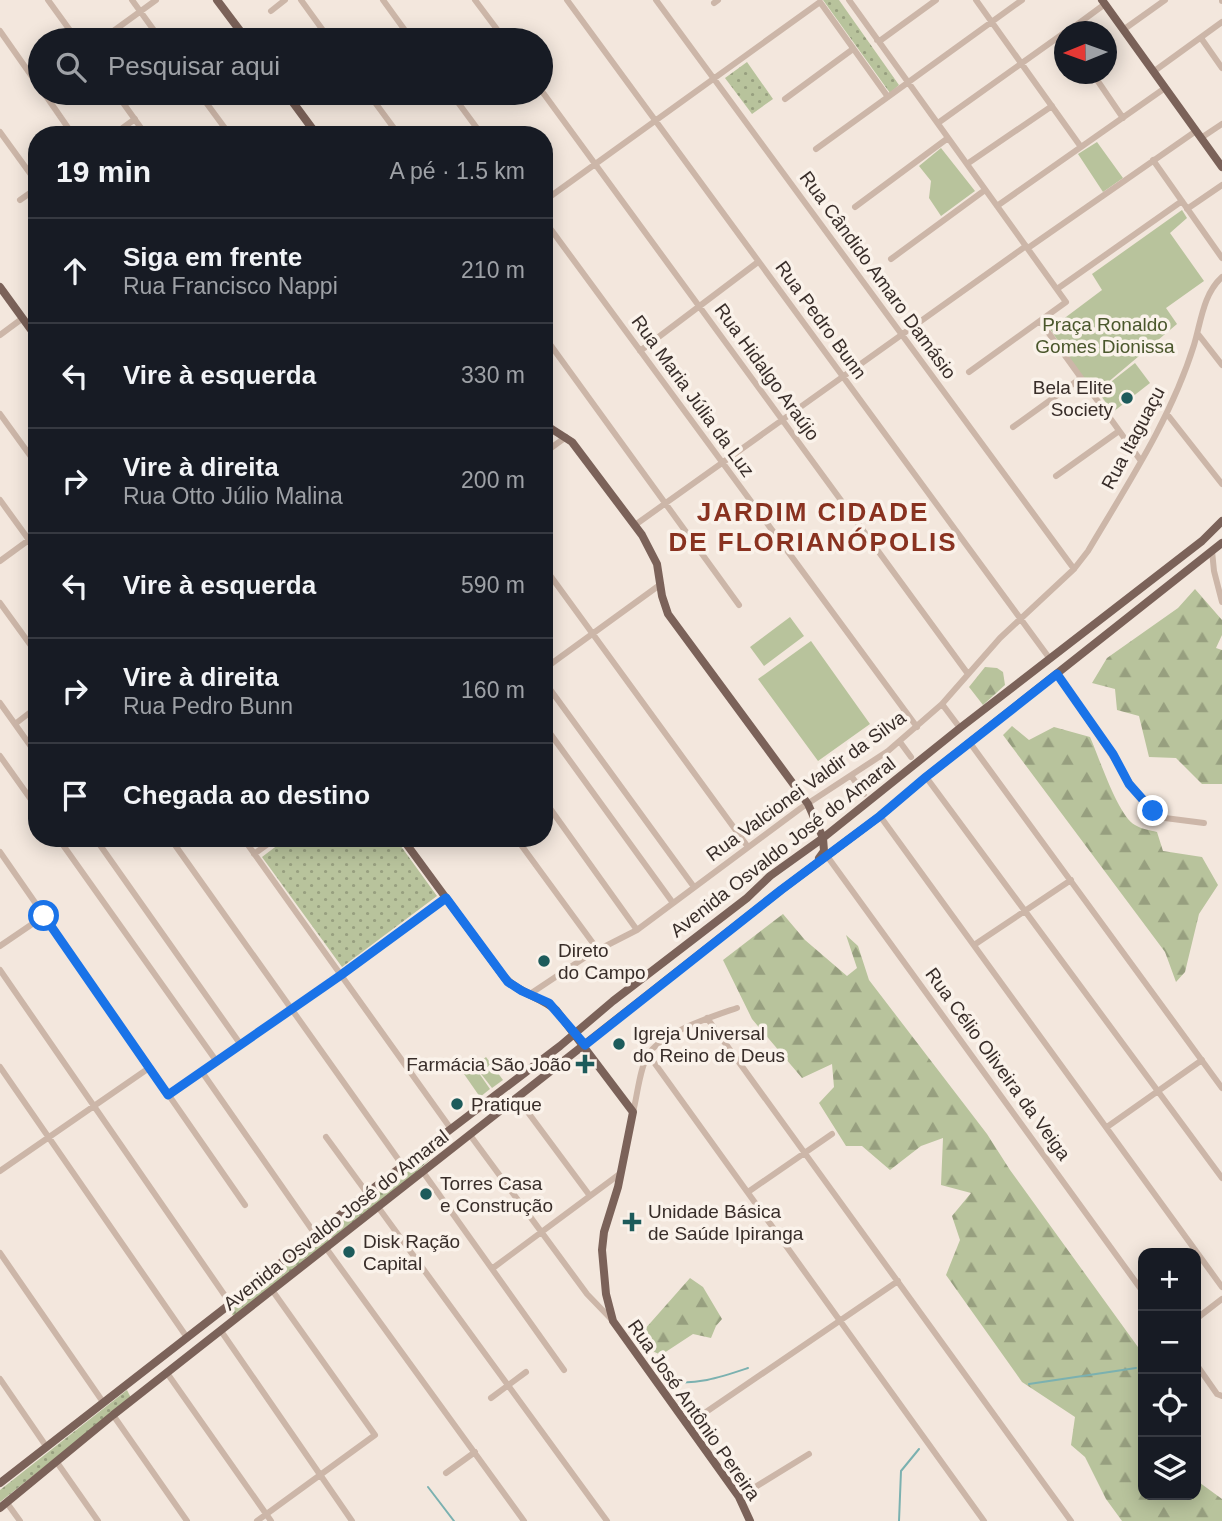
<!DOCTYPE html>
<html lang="pt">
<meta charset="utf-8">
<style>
:root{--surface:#171b24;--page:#20242c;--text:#f1f3f6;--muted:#9ea1a6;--line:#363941}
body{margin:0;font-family:Arial,sans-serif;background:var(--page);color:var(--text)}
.controls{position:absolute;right:21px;bottom:21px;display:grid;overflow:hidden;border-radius:14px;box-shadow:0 4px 18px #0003}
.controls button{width:63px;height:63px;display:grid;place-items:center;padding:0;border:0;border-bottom:2px solid var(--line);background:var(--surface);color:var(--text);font:35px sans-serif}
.compass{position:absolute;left:1054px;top:21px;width:63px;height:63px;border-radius:50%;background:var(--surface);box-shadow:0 4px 18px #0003;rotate:269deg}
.stop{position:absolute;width:21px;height:21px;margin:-16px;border:5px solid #1a73e8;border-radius:50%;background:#fff}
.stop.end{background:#1a73e8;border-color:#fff;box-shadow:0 2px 7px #0008}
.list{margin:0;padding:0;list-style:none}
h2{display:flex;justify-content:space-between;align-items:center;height:91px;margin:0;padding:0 28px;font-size:30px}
h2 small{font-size:23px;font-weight:400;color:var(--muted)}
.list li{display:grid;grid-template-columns:46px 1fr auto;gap:21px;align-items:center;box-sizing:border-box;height:105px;padding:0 28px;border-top:2px solid var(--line)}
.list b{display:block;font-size:26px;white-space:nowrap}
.list p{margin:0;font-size:23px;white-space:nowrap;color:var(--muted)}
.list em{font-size:23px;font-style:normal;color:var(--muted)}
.icon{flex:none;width:38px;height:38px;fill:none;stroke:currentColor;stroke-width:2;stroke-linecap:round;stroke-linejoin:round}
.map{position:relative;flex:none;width:1222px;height:1521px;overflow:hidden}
.search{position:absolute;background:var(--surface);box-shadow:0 4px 18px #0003;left:28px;top:28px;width:525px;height:77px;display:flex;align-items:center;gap:18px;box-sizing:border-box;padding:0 24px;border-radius:38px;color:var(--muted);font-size:26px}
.panel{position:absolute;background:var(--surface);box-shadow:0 4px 18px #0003;left:28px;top:126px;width:525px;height:721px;border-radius:28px}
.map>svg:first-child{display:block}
.grass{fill:url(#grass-dots)}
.forest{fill:url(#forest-firs)}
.park{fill:#b8c39c}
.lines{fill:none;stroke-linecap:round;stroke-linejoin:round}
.stream{stroke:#7bb1b0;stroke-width:2}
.minor{stroke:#ccb6a8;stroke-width:6}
.major{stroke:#7b6259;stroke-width:8}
.route{stroke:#1a73e8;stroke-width:9}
.poi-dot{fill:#1d5b5b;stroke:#faf2ea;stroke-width:2.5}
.labels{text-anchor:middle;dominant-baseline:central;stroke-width:7;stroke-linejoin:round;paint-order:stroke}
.street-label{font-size:19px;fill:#382d29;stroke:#faf2ea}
.park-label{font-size:19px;fill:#4a572c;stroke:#faf2ea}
.poi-label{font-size:19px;fill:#382d29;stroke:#faf2ea;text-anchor:start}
.district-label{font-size:26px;font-weight:bold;letter-spacing:2px;fill:#893220;stroke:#faf2ea}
</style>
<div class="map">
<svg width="1222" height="1521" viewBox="0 0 1222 1521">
<defs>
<pattern id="grass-dots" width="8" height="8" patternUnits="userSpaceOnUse" patternTransform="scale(1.75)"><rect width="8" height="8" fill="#b8c39c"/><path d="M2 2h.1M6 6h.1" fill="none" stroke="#979f7f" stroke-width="1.8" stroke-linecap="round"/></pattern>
<pattern id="forest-firs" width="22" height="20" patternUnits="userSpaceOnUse" patternTransform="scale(1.75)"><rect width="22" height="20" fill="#b8c39c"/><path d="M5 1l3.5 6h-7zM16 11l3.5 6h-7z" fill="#979f7f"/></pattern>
</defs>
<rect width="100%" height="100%" fill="#f3e7dd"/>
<path class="grass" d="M823,0H839L899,85L890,93Z
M747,62L773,99L752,114L725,78Z
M287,838H395L437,896L342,967L262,857Z
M442,1142L445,1145L409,1179L332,1238L327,1232Z
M324,1233L329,1241L234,1317L229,1310Z
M127,1390L131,1398L0,1502V1490Z"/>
<path class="forest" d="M1195,589L1222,620V635L1216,648L1222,650V784H1202L1176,758L1149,757L1139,716L1117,710L1115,689L1092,683L1107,658L1178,608Z
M985,667L997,668L1003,672L1005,685L983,705L969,687Z
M1012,726L1029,740L1054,727L1090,737C1099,757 1118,816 1135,825C1141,829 1150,830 1157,832L1163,851L1202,857L1218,885L1199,914L1185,972L1176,982L1165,952L1003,735Z
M783,914L805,940L847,976L857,968L846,935L858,946L869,980L987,1134L1010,1170L1143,1354V1495H1196V1480L1222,1499V1521H1122L1106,1499L1085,1457L1071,1445L1075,1417L1022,1382L946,1275L960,1240L952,1216L971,1193L941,1185L943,1138L921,1146L890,1170L862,1146H846L819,1103L834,1087L832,1064L802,1078L752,1019L723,960Z
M690,1278L703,1287L722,1319L716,1326L711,1338L693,1334L661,1355L646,1348L637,1338Z"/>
<path class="park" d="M1097,142L1123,178L1103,192L1078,154Z
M941,148L975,191L941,216L929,198L931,181L919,166Z
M1182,210L1187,218L1170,233L1204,281L1166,308L1177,324L1094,394L1050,329L1102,290L1092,274Z
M1135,363L1150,383L1113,412L1098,392Z
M790,617L804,636L764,666L750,647Z
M811,641L870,724L818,761L758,679Z
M486,1057L503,1080L492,1088L475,1066Z
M474,1066L490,1089L480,1097L464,1074Z"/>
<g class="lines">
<path class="stream" d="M667,1381C695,1386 721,1377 748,1368
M1029,1384L1136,1368
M428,1487L454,1521
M899,1521L901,1471L919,1449"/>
<path class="minor" d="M48,0L77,40
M132,0L161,40
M301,0L330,40
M383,0L412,40
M475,0L505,40
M567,0L1050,659
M656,0L1074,569
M849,0L1066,302L969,372
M976,0L1081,147
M1222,0V1
M820,2L888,97
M714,3L718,0
M271,11L285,0
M1123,30L1165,0
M0,31L40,88
M1067,32L1105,4
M1201,38L1222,68
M101,40L156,0
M877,40H881L936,0
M1153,72L1222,22
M1093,74L1123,118
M541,90L968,674
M44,93L73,135
M116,93L146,135
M199,93L230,135
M368,93L399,135
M451,93L482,135
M785,99L853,49
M938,123L1064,33
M0,132L37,183
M113,135L135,119
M1201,138L1222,124
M816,149L1022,0
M1153,160L1222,258
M967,164L1052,106
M20,200L37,188
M544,201L820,2
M997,206L1165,88
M855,207L948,138
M1187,209L1222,185
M544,220L917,727
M1028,248L1196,131
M891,259L985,190
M1057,289L1182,201
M1040,321L1141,461
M1198,334L1222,365
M0,335L23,318
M544,336L739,605
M640,351L758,262
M0,414L37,465
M1167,414L1222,484
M1013,427L1081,378
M544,453L566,437
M1056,476L1119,431
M0,500L37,551
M635,525L1026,246
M1212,551L1214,571L1222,602
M0,561L37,534
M544,567L748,847
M0,603L37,654
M544,669L661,584
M1057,674L1143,802L1165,818L1204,823
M544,681L694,887
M0,703L37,755
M942,704L960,728
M15,724L37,707
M544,725L673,903
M900,742L911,757
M970,743L1222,1088
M0,756L37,808
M852,777L864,794
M926,777L1222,1178
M544,800L637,930
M880,816L1222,1287
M58,838L217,1062
M95,838L241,1045
M170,838L403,1166
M243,838L451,1129
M516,838L598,950
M408,847L421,838
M0,852L245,1205
M254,854L276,838
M827,856L1143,1292
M974,945L1071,880
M0,946L44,916
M0,970L230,1303
M530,994L590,954L637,930L801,808L888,751L942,704L1000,638L1074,569L1088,551C1127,485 1171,419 1194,345C1201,322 1203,294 1222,277
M707,1018L1071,1521
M648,1054L984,1521
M0,1067L186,1336
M202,1072L315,1234
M168,1095L341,975L446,898
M518,1099L590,1196
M633,1112C637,1098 640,1065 649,1053C666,1031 711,1017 737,1008
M1107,1127L1202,1060
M470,1135L587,1294L613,1321
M326,1137L367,1193
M0,1171L149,1068
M423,1172L564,1370
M748,1192L832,1134
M378,1207L607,1521
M326,1248L524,1521
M0,1253L103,1402
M493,1268L621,1173
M1196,1319L1222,1299
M221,1331L352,1521
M1196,1364L1217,1394L1222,1396
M167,1373L271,1521
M0,1379L46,1446
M491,1398L526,1372
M113,1415L187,1521
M687,1425L898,1281
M56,1461L98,1521
M446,1473L475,1452
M739,1497L809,1454
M7,1503L20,1521
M257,1521L375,1435L272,1290"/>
<path class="major" d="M217,0L247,40
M1102,0L1222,167
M286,93L317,135
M0,287L37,338
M544,424L572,442L642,535L657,564L662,596L668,614L808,804L823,838L824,851L819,858
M402,838L504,977C518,993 540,996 556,1010L633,1112L618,1187L604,1232L602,1250L606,1294L613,1321L739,1497L750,1521
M0,1483L225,1308L367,1193L560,1046L613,1001L747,898L770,876L823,838L960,728L1202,541L1222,521
M0,1508L113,1415L781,890L880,816L926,777L1222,543"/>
</g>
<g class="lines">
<path class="route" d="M44,916L168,1095L341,975L446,898L508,982L522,991L549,1003L585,1045L781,890L880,816L926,777L1057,674L1113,754L1129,784L1153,811"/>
</g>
<g class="poi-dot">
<circle cx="1127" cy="398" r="7"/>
<circle cx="544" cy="961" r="7"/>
<circle cx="619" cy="1044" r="7"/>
<path d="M581.5 1053.5h7v7h7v7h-7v7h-7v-7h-7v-7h7z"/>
<circle cx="457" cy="1104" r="7"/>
<circle cx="426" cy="1194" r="7"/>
<path d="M628.5 1211.5h7v7h7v7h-7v7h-7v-7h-7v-7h7z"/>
<circle cx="349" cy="1252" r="7"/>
</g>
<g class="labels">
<g class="street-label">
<text transform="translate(878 275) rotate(54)">Rua Cândido Amaro Damásio</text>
<text transform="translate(821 320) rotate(54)">Rua Pedro Bunn</text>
<text transform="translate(767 372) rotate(54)">Rua Hidalgo Araújo</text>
<text transform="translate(693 396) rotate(54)">Rua Maria Júlia da Luz</text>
<text transform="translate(1133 438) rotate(-62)">Rua Itaguaçu</text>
<text transform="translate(806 786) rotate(-36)">Rua Valcionei Valdir da Silva</text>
<text transform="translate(783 847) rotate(-38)">Avenida Osvaldo José do Amaral</text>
<text transform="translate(998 1064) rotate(54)">Rua Célio Oliveira da Veiga</text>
<text transform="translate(336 1220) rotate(-38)">Avenida Osvaldo José do Amaral</text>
<text transform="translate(694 1410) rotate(55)">Rua José Antônio Pereira</text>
</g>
<g class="park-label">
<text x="1105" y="324">Praça Ronaldo<tspan x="1105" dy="22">Gomes Dionissa</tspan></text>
</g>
<g class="poi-label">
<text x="1113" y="387" text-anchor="end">Bela Elite<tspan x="1113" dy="22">Society</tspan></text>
<text x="558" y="950">Direto<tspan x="558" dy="22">do Campo</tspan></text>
<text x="633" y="1033">Igreja Universal<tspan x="633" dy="22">do Reino de Deus</tspan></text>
<text x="571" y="1064" text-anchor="end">Farmácia São João</text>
<text x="471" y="1104">Pratique</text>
<text x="440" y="1183">Torres Casa<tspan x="440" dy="22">e Construção</tspan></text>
<text x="648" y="1211">Unidade Básica<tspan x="648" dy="22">de Saúde Ipiranga</tspan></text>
<text x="363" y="1241">Disk Ração<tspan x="363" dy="22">Capital</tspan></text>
</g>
<g class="district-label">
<text x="813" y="512">JARDIM CIDADE<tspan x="813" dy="30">DE FLORIANÓPOLIS</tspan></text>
</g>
</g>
</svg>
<div class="controls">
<button>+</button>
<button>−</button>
<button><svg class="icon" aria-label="locate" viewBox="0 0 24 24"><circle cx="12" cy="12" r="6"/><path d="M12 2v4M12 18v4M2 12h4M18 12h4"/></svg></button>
<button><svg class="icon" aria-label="layers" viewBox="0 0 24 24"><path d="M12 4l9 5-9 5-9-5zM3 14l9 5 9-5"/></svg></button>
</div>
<svg class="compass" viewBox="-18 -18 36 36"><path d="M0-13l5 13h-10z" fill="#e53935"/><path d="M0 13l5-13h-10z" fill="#9ea1a6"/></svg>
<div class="stop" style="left:44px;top:916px"></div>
<div class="stop end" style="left:1153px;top:811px"></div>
<div class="search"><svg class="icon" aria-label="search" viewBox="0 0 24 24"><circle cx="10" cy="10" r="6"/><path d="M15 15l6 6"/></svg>Pesquisar aqui</div>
<section class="panel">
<h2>19 min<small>A pé · 1.5 km</small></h2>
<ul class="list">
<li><svg class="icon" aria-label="ahead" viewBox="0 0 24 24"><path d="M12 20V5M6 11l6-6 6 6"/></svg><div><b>Siga em frente</b><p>Rua Francisco Nappi</p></div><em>210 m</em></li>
<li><svg class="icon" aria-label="left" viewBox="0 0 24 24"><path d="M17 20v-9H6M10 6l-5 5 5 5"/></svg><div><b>Vire à esquerda</b></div><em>330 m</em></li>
<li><svg class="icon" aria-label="right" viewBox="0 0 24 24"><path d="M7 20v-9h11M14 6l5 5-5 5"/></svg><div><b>Vire à direita</b><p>Rua Otto Júlio Malina</p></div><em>200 m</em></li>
<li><svg class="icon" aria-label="left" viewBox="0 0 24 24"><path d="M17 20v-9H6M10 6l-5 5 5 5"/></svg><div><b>Vire à esquerda</b></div><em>590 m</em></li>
<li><svg class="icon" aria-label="right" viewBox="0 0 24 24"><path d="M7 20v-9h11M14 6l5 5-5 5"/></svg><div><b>Vire à direita</b><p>Rua Pedro Bunn</p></div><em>160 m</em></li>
<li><svg class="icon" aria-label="arrive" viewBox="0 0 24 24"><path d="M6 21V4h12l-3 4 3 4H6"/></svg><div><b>Chegada ao destino</b></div></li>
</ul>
</section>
</div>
